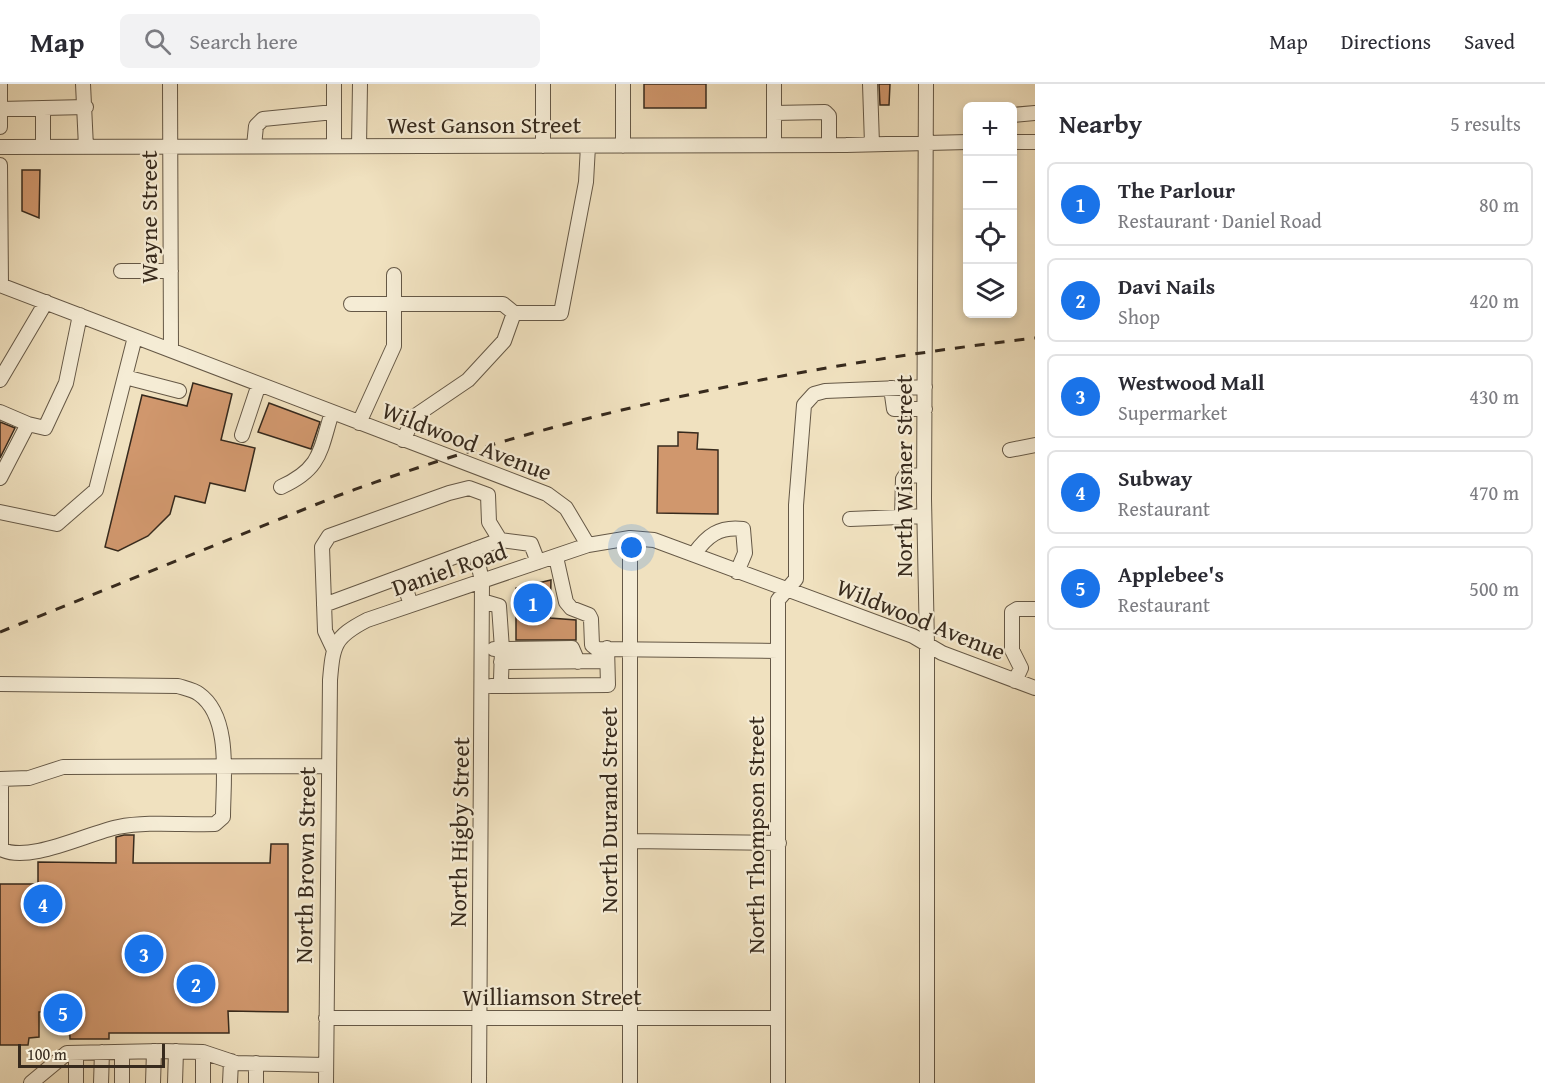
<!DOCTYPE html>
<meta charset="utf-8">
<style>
:root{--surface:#fff;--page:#f2f2f3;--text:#2b2b33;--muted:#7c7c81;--line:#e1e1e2;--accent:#1a73e8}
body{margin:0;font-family:"Gentium Book Plus",serif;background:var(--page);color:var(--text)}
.controls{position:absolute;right:18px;top:18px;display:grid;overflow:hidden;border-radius:9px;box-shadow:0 3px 9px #0003}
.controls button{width:54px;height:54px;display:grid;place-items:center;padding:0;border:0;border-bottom:2px solid var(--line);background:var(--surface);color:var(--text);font:30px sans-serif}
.scale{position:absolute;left:18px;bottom:15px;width:147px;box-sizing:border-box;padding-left:6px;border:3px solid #372a1d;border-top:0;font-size:16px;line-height:21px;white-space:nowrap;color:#372a1d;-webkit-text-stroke:4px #f5ecd5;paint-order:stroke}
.you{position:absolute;left:632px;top:464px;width:21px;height:21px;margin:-15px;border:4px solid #fff;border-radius:50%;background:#1a73e8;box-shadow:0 0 0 9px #1a73e833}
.badge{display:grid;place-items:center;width:39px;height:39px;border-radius:50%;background:var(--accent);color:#fff;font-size:20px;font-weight:700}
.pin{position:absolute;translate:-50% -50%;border:3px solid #fff;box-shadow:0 2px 6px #0006}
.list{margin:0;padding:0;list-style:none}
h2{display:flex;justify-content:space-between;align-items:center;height:78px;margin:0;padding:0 24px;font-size:26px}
h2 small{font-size:20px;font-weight:400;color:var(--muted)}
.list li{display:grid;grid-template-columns:39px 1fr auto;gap:18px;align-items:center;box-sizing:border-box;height:84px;margin:0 12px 12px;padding:0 12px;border:2px solid var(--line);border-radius:9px}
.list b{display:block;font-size:22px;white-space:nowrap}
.list p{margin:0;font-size:20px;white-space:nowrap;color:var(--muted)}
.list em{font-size:20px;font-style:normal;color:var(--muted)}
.icon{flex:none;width:33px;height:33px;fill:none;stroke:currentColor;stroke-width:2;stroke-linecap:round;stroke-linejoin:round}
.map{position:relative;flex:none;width:1035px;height:999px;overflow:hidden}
header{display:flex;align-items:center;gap:36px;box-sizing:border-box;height:84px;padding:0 30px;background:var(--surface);border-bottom:2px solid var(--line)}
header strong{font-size:28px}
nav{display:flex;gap:33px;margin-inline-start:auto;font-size:21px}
.search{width:420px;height:54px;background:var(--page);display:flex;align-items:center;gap:15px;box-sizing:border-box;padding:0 21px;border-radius:9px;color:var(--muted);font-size:22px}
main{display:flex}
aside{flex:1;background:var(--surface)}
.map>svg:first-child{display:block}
.building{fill:#d0976d;stroke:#372a1d;stroke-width:1.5}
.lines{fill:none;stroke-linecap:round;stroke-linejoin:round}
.minor-casing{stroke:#655846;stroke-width:16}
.minor{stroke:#f5ecd5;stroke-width:14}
.rail{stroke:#372a1d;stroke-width:3;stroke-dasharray:10 10;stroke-linecap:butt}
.labels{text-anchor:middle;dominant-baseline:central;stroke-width:4.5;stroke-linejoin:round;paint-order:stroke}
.street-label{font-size:24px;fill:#372a1d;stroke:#f5ecd5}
</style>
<header>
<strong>Map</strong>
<div class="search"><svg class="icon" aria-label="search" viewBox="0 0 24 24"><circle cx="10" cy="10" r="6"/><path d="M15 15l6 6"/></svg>Search here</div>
<nav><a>Map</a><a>Directions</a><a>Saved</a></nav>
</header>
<main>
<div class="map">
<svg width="1035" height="999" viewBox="0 0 1035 999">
<rect width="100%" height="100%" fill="#f0e1bf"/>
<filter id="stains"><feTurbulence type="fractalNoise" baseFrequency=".00333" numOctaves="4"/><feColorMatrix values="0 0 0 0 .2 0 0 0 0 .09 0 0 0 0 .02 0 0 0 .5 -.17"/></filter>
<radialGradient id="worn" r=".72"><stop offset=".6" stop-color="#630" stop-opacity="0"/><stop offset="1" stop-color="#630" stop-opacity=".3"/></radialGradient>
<path class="building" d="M644,0H706V24H644Z
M879,0H890L889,21H880Z
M22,86H40L39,134L22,127Z
M193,299L232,310L221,356L255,364L245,407L210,399L205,419L175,412L170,430L148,452L118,467L105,463L142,311L187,322Z
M269,319L320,338L311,365L258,348Z
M0,338L15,344L0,374Z
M678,348L698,349L697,365L718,366V430L657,429L658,362H678Z
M551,496L550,534L576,536V556H516V504Z
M124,751H134L133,779H270L271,760H288V928L228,927L229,949H109V955H70L69,928H39V953L29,954L28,961H0V800H38V778L116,779V753Z"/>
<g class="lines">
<defs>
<path id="minor" d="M83,0L86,63
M170,0L171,266
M334,0V62
M623,0V62
M870,0L872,60
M926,0L924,415L927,560V999
M43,24V63
M0,25L86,23
M774,29L825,28L829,32V61
M1012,31L1035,29
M0,43V0
M1012,58H1035
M774,61V0
M254,62L256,42L263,35L334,28
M359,62L360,0
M543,62V0
M0,63L846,61L968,58
M0,81L1,201
M121,187H171
M0,201L547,410L566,424L588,461
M351,220H503L514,229H561L586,98L588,62
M125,293L179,307
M0,296L46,218
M891,304L894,325H925
M0,328L28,340L45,344L66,299L80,231
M359,339L394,262V191
M242,351L259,300
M403,356L415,332L468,296L504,257L514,229
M1010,366L1035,361
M0,394L28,340
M281,403C321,385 320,367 332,328
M0,428L57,440L96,406L135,253
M902,433L903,395L905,392L924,391
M850,435L924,432
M475,465L482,497L479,999
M694,470C707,452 719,442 743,445L745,469L737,488
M556,473L566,518L571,524L589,531L591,535L592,561L597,565L778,567
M402,493L411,521
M482,517L499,522L502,565H494
M324,521L500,456
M333,564L325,547L322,463L329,452L449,409L469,404L488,411L489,438L500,456L531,460L538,478
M501,578L607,577
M1015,597L1021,584L1012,566V528L1017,525H1035
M0,600L178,602C184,604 194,606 199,610C232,633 223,697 223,733L215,740C184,741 148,737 118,743C88,749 28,780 1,765V695
M491,602H498L501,596L502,565L572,564L578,578
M498,602L608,601L607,564
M0,695L29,694L63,683L329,682
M630,757L779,759
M326,934H777
M31,999L67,969L162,967L203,968L236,979L326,981
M76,999V969
M101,999L102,968
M122,999V968
M153,999L154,967
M175,999L176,967
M203,999V968
M230,999L231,977
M256,999V979
M326,999L330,596C333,561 334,553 367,536L588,461L630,454L654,456L913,552L942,569L1035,604
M630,999V454
M778,999V516L796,495V421L804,321L814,310L825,307L925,303"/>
</defs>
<use href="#minor" class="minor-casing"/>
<use href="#minor" class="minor"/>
<path class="rail" d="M0,548L337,412C561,329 798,282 1035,254"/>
</g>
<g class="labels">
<g class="street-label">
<text x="484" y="40">West Ganson Street</text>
<text transform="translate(148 133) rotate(-90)">Wayne Street</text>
<text transform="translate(467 357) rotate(21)">Wildwood Avenue</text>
<text transform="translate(903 392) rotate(-90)">North Wisner Street</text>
<text transform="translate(449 485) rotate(-19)">Daniel Road</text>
<text transform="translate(921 535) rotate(22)">Wildwood Avenue</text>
<text transform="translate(608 726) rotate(-90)">North Durand Street</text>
<text transform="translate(459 748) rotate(-89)">North Higby Street</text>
<text transform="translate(755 751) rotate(-90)">North Thompson Street</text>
<text transform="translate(305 781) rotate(-89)">North Brown Street</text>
<text x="552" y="912">Williamson Street</text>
</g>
</g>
<rect width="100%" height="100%" filter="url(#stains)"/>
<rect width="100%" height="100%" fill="url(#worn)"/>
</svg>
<div class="controls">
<button>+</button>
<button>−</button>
<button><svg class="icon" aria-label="locate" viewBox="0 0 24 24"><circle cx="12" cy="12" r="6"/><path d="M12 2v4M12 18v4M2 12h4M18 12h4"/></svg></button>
<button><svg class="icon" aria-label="layers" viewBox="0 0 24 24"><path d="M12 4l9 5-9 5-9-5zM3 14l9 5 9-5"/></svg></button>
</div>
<div class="scale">100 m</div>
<div class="you"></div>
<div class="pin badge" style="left:533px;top:519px">1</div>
<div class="pin badge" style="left:196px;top:900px">2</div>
<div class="pin badge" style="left:144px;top:870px">3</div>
<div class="pin badge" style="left:43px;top:820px">4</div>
<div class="pin badge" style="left:63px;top:929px">5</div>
</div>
<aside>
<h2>Nearby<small>5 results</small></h2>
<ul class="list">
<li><span class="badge">1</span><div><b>The Parlour</b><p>Restaurant · Daniel Road</p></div><em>80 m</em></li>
<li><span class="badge">2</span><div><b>Davi Nails</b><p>Shop</p></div><em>420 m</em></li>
<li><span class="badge">3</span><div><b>Westwood Mall</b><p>Supermarket</p></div><em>430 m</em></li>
<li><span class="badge">4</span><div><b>Subway</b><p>Restaurant</p></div><em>470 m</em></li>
<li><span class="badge">5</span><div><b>Applebee's</b><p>Restaurant</p></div><em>500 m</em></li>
</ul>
</aside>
</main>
